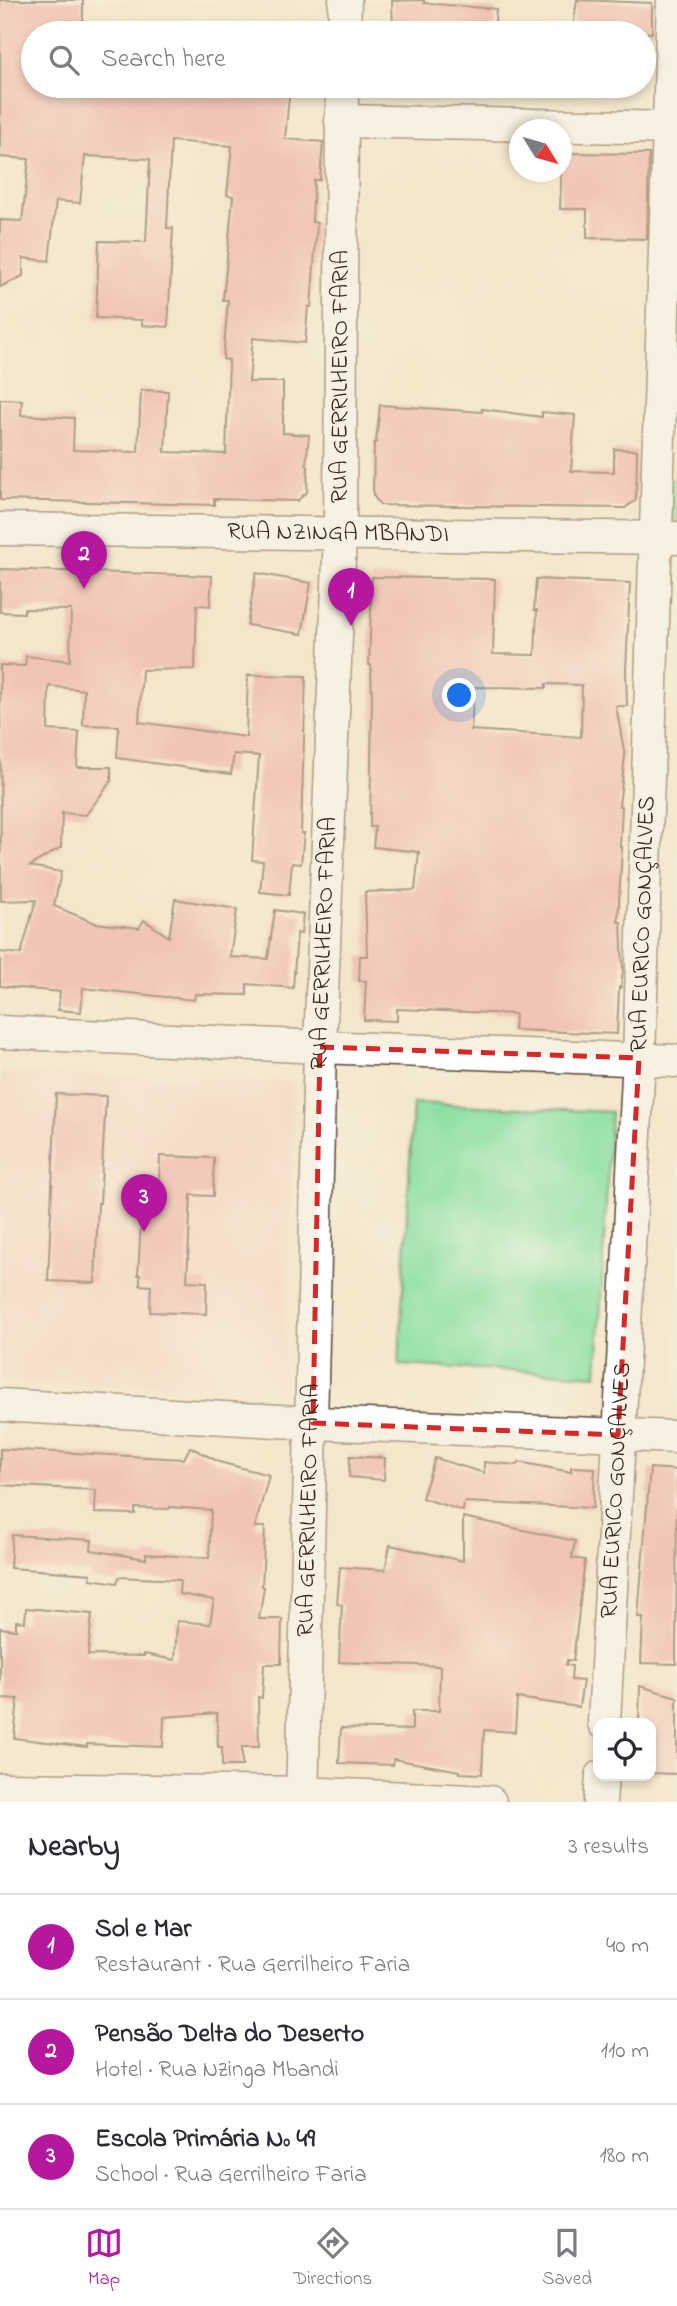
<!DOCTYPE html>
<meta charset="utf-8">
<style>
:root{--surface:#fff;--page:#f7f7f7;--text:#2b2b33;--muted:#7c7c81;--line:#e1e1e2;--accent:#b5179e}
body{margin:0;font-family:"Indie Flower",sans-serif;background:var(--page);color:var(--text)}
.controls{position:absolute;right:21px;bottom:21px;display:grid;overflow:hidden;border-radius:14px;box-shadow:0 4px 10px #0003}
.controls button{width:63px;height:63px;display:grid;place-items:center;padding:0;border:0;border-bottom:2px solid var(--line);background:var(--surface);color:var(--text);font:35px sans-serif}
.compass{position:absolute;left:509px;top:119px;width:63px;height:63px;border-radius:50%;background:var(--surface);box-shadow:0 4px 10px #0003;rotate:127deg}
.you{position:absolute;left:460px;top:696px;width:24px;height:24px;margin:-18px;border:5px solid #fff;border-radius:50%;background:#1a73e8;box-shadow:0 0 0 10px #1a73e833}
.badge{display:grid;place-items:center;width:46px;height:46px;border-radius:50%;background:var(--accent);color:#fff;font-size:23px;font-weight:700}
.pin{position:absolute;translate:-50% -58px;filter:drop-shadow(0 2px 4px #0008)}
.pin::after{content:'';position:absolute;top:37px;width:24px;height:21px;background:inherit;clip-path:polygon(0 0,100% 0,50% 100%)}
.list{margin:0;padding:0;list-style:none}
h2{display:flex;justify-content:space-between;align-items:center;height:91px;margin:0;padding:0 28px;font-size:30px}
h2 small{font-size:23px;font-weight:400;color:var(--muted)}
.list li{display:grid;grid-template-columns:46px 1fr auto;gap:21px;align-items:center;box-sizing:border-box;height:105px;padding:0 28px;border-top:2px solid var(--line)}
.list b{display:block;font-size:26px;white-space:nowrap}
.list p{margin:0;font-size:23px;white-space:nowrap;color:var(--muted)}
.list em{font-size:23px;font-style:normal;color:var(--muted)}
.icon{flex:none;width:38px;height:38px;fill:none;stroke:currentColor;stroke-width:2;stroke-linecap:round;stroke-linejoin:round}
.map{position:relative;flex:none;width:677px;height:1802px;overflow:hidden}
.search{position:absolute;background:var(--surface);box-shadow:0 4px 10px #0003;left:21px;right:21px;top:21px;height:77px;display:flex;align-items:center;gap:18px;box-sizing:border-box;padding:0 24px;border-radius:38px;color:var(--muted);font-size:26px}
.sheet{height:406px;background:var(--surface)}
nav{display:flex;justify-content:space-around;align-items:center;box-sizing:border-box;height:98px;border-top:2px solid var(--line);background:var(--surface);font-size:19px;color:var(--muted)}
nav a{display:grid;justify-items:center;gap:4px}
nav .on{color:var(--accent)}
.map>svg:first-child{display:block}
.built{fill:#f7d1c6}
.green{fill:#8adfa2;stroke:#628460;stroke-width:2}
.building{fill:#f09b9b;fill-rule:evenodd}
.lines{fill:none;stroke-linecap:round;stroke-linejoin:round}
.minor-casing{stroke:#574638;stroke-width:35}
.minor{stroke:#fff;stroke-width:32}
.marked{fill:none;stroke:#d62828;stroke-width:5;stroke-dasharray:14 9;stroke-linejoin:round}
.labels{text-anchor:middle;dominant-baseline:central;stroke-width:6;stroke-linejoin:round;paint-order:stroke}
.street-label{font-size:24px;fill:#3b2a1e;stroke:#fcf5e5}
</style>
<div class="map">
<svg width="677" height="1802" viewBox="0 0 677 1802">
<rect width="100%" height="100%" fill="#fcf5e5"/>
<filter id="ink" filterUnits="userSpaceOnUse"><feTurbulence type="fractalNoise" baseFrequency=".0143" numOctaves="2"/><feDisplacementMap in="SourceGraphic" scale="14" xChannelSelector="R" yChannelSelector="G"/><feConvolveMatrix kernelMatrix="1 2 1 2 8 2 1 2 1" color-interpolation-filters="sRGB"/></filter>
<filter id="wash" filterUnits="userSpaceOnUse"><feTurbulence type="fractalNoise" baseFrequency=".00686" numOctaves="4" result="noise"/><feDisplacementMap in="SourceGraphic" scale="28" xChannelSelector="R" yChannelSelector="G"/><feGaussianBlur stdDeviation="1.57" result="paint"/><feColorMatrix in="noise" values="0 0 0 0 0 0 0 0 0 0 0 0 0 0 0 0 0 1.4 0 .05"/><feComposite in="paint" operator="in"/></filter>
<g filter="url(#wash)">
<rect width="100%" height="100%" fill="#f3e6cb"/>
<path class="built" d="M0,1072L293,1082L284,1387L0,1382Z"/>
<path class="green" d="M677,456V521L671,517L670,479H676Z
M413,1103L611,1112L597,1375L399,1365Z"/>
<g id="blocks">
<path class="building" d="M0,0H83V33H33V86H290L285,139L323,142L320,180H314L312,222L317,223L311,307H308L305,343L253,338L249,382H283V433L309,435L306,465H308L307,492L297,501L214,499V505L0,500V399L22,400L21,415L74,418L73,450L138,452L141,390L168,391L165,452L226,454L229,360L223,359L228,300H223L233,196L227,195L232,146L171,141L167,228H173L168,327L142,325V320L96,318L99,241L146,242L150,159L85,156L80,203L56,201L49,261L23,258V276L0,287V220L22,221L29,159L0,157Z
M424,0V3L496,9L494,33H445V31L393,33L392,1Z
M577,0L652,3V33H572Z
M562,153L649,154L647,239L587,238V209H560Z
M380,405L482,412V409L542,417V412L575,415L571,471L614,472V449L637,450L636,500L625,508L380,505L373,495L374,443H376Z
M0,569L212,576L210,606L197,605L195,669L142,670L139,722L246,737L248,675L306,676L301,833H304L301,864L292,863L289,895L260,892L263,861L252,860L259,756L234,754L231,774L117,758L119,726L83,725L84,690L49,686L48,730L79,732L77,767H111V781L86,815L62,813L61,847L30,866L61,872L54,906L95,923L139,928L144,920L169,937L175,899L237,909L230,957L268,959L275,910L303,914L301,934L297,933L293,988L247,984V995L195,994L194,1000L83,988L81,1012L58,1010L60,992L0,986V952L21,954L36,900L1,901L0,665L25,666L26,656L70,661L71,610L24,609V613L0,612Z
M256,573L311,583L302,634L247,625Z
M372,577L495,579L493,654L535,655L537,610H534L536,579L630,583L626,670L627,706H616L625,756L619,806H622L620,847H622L618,922H621L623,969L621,987H619L617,1034L514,1030L515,1014L397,1009V1021L364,1020L366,981H359L360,956H367L365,892L415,890L419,852L373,847L375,827H370L372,700L371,665H369ZM546,684L582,685L581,737L471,730L474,687L546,688Z
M56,1094L106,1096L100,1203H98L95,1283L48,1281Z
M160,1156L214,1158L213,1196L191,1195L187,1281L207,1282L206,1314L150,1312L151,1286L140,1285V1275H138L143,1185H159Z
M190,1447L219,1462L269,1475L255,1527H265L262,1586L264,1587L259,1619H282L281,1664H264L262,1698L258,1697L259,1747H242V1766H222V1747H218L217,1713L164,1717L163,1747L87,1744V1747L14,1738L18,1699L0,1698V1628L16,1630V1621L25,1622L26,1608L92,1614L88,1655L144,1656V1654L175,1660L177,1621L210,1624L214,1600L179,1594L180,1580L119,1577L117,1583L90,1579L91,1574L10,1568L12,1535L92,1540L91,1550L146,1559V1554L209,1558L211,1510L170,1507L169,1509L135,1508V1514L95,1513L96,1490L0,1485V1449L184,1459Z
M350,1456L385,1458L384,1480L349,1477Z
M435,1458L484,1473V1462L518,1465L519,1462L571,1472V1467L595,1468L593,1508L464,1502L463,1511L422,1498Z
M650,1468L677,1470L676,1664L641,1663L643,1617H638Z
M463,1517L575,1541L572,1558L585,1560L573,1661L567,1660L566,1665L572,1666L571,1680L583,1681L579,1707L517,1698L515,1732L484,1730L482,1774L460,1773V1771L393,1759V1765L339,1763L341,1728L412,1730V1711H439L440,1666L339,1662L342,1605L337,1604L340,1567L385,1570L390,1545L463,1561Z
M640,1686L677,1697V1774L651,1773V1723H639Z"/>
</g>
</g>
<g filter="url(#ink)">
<use href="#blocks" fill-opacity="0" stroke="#574638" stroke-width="2"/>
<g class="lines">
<defs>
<g id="minor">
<path d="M344,33L345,0"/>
<path d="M341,121L677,128"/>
<path id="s1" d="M0,529L676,538"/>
<path d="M0,1032L320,1047L677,1061"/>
<path d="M0,1405L313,1423L677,1437"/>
<path id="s2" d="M604,1723L639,1058L673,0"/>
<path d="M0,1789L303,1793L490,1802"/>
<path id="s3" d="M302,1802L320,1047L340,533L342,86"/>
<path d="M600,1802L602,1776"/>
</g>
</defs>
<use href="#minor" class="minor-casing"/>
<use href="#minor" class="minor"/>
</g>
</g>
<path d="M0 0H677V1802H0ZM320,1047L639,1058L618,1435L313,1423Z" fill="#f3e6cb" fill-opacity=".55" fill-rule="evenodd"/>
<path class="marked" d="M320,1047L639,1058L618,1435L313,1423Z"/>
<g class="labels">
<g class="street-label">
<text stroke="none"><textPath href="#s3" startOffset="1426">RUA GERRILHEIRO FARIA</textPath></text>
<text stroke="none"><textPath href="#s1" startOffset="338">RUA NZINGA MBANDI</textPath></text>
<text stroke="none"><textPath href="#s2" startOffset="800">RUA EURICO GONÇALVES</textPath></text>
<text stroke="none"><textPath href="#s3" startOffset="859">RUA GERRILHEIRO FARIA</textPath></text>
<text stroke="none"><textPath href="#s2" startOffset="233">RUA EURICO GONÇALVES</textPath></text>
<text stroke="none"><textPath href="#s3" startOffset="292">RUA GERRILHEIRO FARIA</textPath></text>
</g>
</g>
</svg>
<div class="controls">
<button><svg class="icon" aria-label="locate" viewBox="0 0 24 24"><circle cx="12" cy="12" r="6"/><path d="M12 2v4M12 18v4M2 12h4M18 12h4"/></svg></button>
</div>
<svg class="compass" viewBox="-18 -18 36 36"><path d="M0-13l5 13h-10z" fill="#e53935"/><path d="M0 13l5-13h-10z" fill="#7c7c81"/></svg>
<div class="you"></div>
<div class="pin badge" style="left:351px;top:626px">1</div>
<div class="pin badge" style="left:84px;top:589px">2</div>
<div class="pin badge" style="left:144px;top:1232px">3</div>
<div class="search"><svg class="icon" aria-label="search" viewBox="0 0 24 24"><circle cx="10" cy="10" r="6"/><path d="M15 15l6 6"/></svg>Search here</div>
</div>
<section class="sheet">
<h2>Nearby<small>3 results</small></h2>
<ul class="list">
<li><span class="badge">1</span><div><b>Sol e Mar</b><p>Restaurant · Rua Gerrilheiro Faria</p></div><em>40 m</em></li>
<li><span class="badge">2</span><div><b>Pensão Delta do Deserto</b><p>Hotel · Rua Nzinga Mbandi</p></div><em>110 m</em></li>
<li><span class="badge">3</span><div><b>Escola Primária Nº 49</b><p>School · Rua Gerrilheiro Faria</p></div><em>180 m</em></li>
</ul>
</section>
<nav>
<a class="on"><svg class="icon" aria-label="map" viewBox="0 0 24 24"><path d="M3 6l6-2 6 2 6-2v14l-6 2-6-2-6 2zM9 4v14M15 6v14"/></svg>Map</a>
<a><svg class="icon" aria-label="directions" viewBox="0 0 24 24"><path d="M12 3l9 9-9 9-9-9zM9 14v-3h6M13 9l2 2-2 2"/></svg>Directions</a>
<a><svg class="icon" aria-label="saved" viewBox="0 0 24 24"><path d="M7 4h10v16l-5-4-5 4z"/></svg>Saved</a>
</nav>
